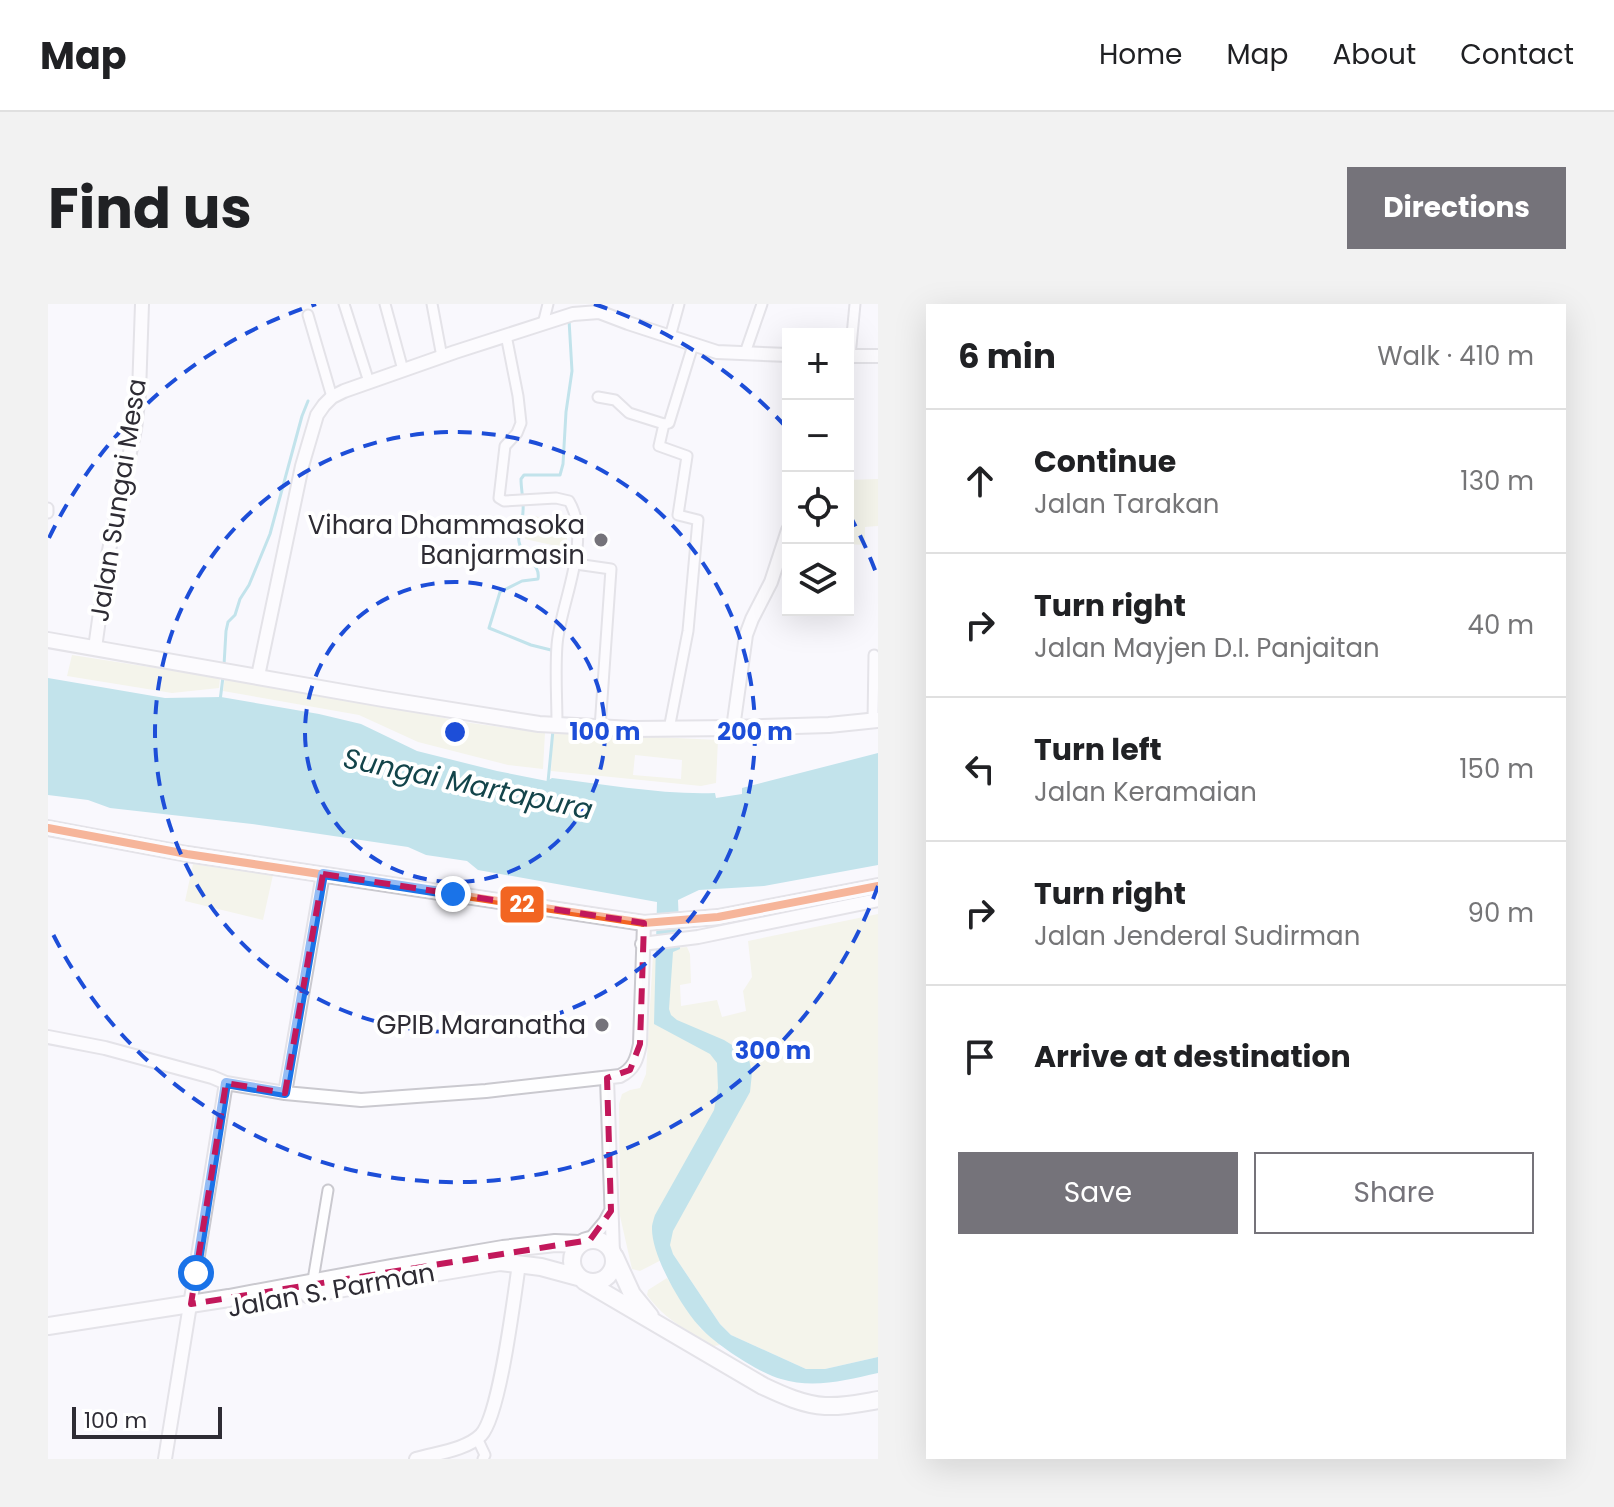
<!DOCTYPE html>
<meta charset="utf-8">
<style>
:root{--surface:#fff;--page:#f2f2f2;--text:#202124;--muted:#757577;--line:#e0e0e0;--accent:#75737a}
body{margin:0;font-family:Poppins,sans-serif;background:var(--page);color:var(--text)}
.controls{position:absolute;right:24px;top:24px;display:grid;overflow:hidden;border-radius:0px;box-shadow:0 8px 32px #0002}
.controls button{width:72px;height:72px;display:grid;place-items:center;padding:0;border:0;border-bottom:2px solid var(--line);background:var(--surface);color:var(--text);font:40px sans-serif}
.scale{position:absolute;left:24px;bottom:20px;width:150px;box-sizing:border-box;padding-left:8px;border:4px solid #2e2c34;border-top:0;font-size:22px;line-height:28px;white-space:nowrap;color:#2e2c34;-webkit-text-stroke:6px #fff;paint-order:stroke}
.stop{position:absolute;width:24px;height:24px;margin:-18px;border:6px solid #1a73e8;border-radius:50%;background:#fff}
.stop.end{background:#1a73e8;border-color:#fff;box-shadow:0 2px 8px #0008}
.list{margin:0;padding:0;list-style:none}
h2{display:flex;justify-content:space-between;align-items:center;height:104px;margin:0;padding:0 32px;font-size:34px}
h2 small{font-size:26px;font-weight:400;color:var(--muted)}
.list li{display:grid;grid-template-columns:52px 1fr auto;gap:24px;align-items:center;box-sizing:border-box;height:144px;padding:0 32px;border-top:2px solid var(--line)}
.list b{display:block;font-size:30px;white-space:nowrap}
.list p{margin:0;font-size:26px;white-space:nowrap;color:var(--muted)}
.list em{font-size:26px;font-style:normal;color:var(--muted)}
.actions{display:flex;gap:16px;padding:24px 32px}
.actions a{flex:1;padding:18px 0;border:2px solid var(--accent);border-radius:0px;text-align:center;font-size:28px;color:var(--accent)}
.actions .main{background:var(--accent);color:#fff}
.icon{flex:none;width:44px;height:44px;fill:none;stroke:currentColor;stroke-width:2;stroke-linecap:round;stroke-linejoin:round}
.map{position:relative;flex:none;width:830px;height:1155px;overflow:hidden;border-radius:0px}
header{display:flex;align-items:center;gap:48px;box-sizing:border-box;height:112px;padding:0 40px;background:var(--surface);border-bottom:2px solid var(--line)}
header strong{font-size:38px}
nav{display:flex;gap:44px;margin-inline-start:auto;font-size:28px}
.intro{display:flex;align-items:center;justify-content:space-between;box-sizing:border-box;height:192px;padding:0 48px}
h1{margin:0;font-size:56px}
.button{padding:20px 36px;border-radius:0px;background:var(--accent);color:#fff;font-size:28px;font-weight:700}
main{display:flex;gap:48px;padding:0 48px}
aside{flex:1;background:var(--surface);border-radius:0px;box-shadow:0 8px 32px #0002}
.map>svg:first-child{display:block}
.green{fill:#edefd5;fill-rule:evenodd}
.water{fill:#7ecad6}
.lines{fill:none;stroke-linecap:round;stroke-linejoin:round}
.stream{stroke:#7ecad6;stroke-width:3}
.street-casing{stroke:#cac9cf;stroke-width:13}
.secondary-casing{stroke:#cac9cf;stroke-width:16}
.primary-casing{stroke:#cac9cf;stroke-width:18}
.highway-casing{stroke:#cac9cf;stroke-width:20}
.street{stroke:#fefeff;stroke-width:9}
.secondary{stroke:#fefeff;stroke-width:12}
.primary{stroke:#fefeff;stroke-width:14}
.highway{stroke:#fefeff;stroke-width:16}
.bus-1-casing{stroke:#fff;stroke-width:14}
.bus-1{stroke:#f26522;stroke-width:8}
.route{stroke:#1a73e8;stroke-width:10}
.marked{fill:none;stroke:#c2185b;stroke-width:6;stroke-dasharray:16 10;stroke-linejoin:round}
.ring{fill:none;stroke:#1d4ed8;stroke-width:4;stroke-dasharray:14 10}
.poi-dot{fill:#75737a;stroke:#fff;stroke-width:3}
.labels{text-anchor:middle;dominant-baseline:central;stroke-width:8;stroke-linejoin:round;paint-order:stroke}
.street-label{font-size:26px;fill:#2e2c34;stroke:#fff}
.poi-label{font-size:26px;fill:#2e2c34;stroke:#fff;text-anchor:end}
.water-label{font-size:28px;font-style:italic;fill:#13444a;stroke:#fff}
.centre{fill:#1d4ed8;stroke:#fff;stroke-width:4}
.ring-label{font-size:24px;text-anchor:middle;font-weight:bold;fill:#1d4ed8;stroke:#fff;stroke-width:8;stroke-linejoin:round;paint-order:stroke}
.line-badge{stroke:#fff;stroke-width:3}
.badge-label{font-size:22px;text-anchor:middle;font-weight:bold;fill:#fff}
</style>
<header>
<strong>Map</strong>
<nav><a>Home</a><a>Map</a><a>About</a><a>Contact</a></nav>
</header>
<div class="intro"><h1>Find us</h1><a class="button">Directions</a></div>
<main>
<div class="map">
<svg width="830" height="1155" viewBox="0 0 830 1155">
<rect width="100%" height="100%" fill="#f9f8fd"/>
<path class="green" d="M830,175V222L817,223V241L800,240V176Z
M482,211L522,220L517,244L477,235Z
M24,351L172,374L171,384L124,389L19,372Z
M177,373L423,419L497,429L495,465L460,461L370,438L311,411L175,387Z
M505,428L670,436L668,479L653,482L503,467ZM587,451L634,456L633,475L585,471Z
M145,560L225,571L215,616L137,597Z
M830,610V1053L777,1065H758L683,1031L672,1020L625,950L592,967L584,965L572,912L571,800L574,790L582,786L592,784L598,770L605,651L612,645L639,643L642,650L643,679L632,681L633,702L669,696L674,713L698,707L695,687L704,673L700,637Z
M619,974L652,1024L672,1041L666,1042C640,1027 617,1016 599,991L600,986Z"/>
<path class="water" d="M0,374L117,394L173,393L271,410L313,420L369,447L449,467L499,477L504,474C555,480 616,491 667,489L668,494L694,490V484L830,449V561L716,582L651,586L630,596L632,645L625,648L621,705L623,711L629,716L676,736L700,751L704,769L702,788L625,927L622,941L625,950L672,1020L683,1031L758,1065H777L830,1053V1069C798,1076 766,1085 733,1075C711,1069 665,1039 651,1022C633,1002 603,951 604,923C604,921 606,914 607,911L666,806L670,784L669,759L662,750L606,720L609,598L430,566L419,557L378,551L360,543L204,520L62,504L40,496L0,491Z"/>
<g class="lines">
<path class="stream" d="M506,351L503,346L483,341L441,324L452,288L474,277L490,275C493,259 474,255 471,238C469,228 475,217 475,207C476,197 473,186 473,175L476,171H512L515,160L518,108L524,67L521,16
M176,361L178,327L180,318L187,311L192,295L201,281L222,230L254,112L260,97
M172,397L175,373
M500,478L505,426"/>
<defs>
<path id="street" d="M296,0L321,78
M337,0L355,66
M384,0L394,53
M260,11L284,93
M495,20L500,0
M458,31L470,92L473,119L469,129L457,142L451,194L456,197L508,194L521,197C545,237 512,299 509,341C507,368 509,395 509,421
M622,33L631,0
M697,49L714,0
M802,52L807,0
M550,93L567,96L581,109L616,120L621,119L645,41
M616,120L611,142L639,152L630,211L650,216L640,327L621,425
M0,204V209
M528,260L563,265L552,424
M825,417L826,351
M261,977L265,976L280,886
M429,1134L437,1151L435,1155"/>
<path id="secondary" d="M800,52H830
M47,344L60,251L87,125L91,89L94,0
M210,372L254,162L269,111L276,101L284,93L296,87L407,48L525,10L551,8L580,19L669,48L740,51
M685,424L698,331L704,315L723,278L740,226
M594,640L650,633L830,596
M0,733L57,744L164,773L178,779L237,789L313,796L438,787L572,772C586,765 589,755 592,740L596,619
M559,774L565,949
M237,789L275,570
M542,936L557,918L563,907
M117,1155L178,779
M368,1155C388,1149 418,1146 433,1131C452,1111 466,993 471,960"/>
<path id="primary" d="M0,336L335,395L491,420L585,425L685,424L781,421L830,416
M0,524L139,550L596,619L670,613L830,582"/>
<path id="highway" d="M524 957a21 21 0 1 1 42 0a21 21 0 1 1-42 0Z
M567,953L584,990L602,1012
M536,977L715,1082C734,1091 756,1101 777,1102C795,1103 813,1099 830,1096
M260,990L452,958L493,963L530,973
M0,1022L181,994L343,964L455,945L507,939L532,940"/>
</defs>
<use href="#street" class="street-casing"/>
<use href="#secondary" class="secondary-casing"/>
<use href="#primary" class="primary-casing"/>
<use href="#highway" class="highway-casing"/>
<use href="#street" class="street"/>
<use href="#secondary" class="secondary"/>
<use href="#primary" class="primary"/>
<use href="#highway" class="highway"/>
<defs>
<path id="bus-1" d="M0,524L139,550L596,619L670,613L830,582"/>
</defs>
<use href="#bus-1" class="bus-1-casing"/>
<use href="#bus-1" class="bus-1"/>
</g>
<g class="lines">
<path class="route" d="M148,969L178,779L237,789L275,570L405,590"/>
</g>
<path d="M0 0H830V1155H0ZM275,570L596,619L592,740L582,766L559,774L563,907L542,936L143,1000L178,779L237,789Z" fill="#f9f8fd" fill-opacity=".55" fill-rule="evenodd"/>
<path class="marked" d="M275,570L596,619L592,740L582,766L559,774L563,907L542,936L143,1000L178,779L237,789Z"/>
<g class="ring">
<circle cx="407" cy="428" r="150"/>
<circle cx="407" cy="428" r="300"/>
<path d="M830 582A450 450 0 0 1 1 622M1 234A450 450 0 0 1 268 0M546 0A450 450 0 0 1 739 124M801 210A450 450 0 0 1 830 274"/>
</g>
<g class="poi-dot">
<circle cx="553" cy="236" r="8"/>
<circle cx="554" cy="721" r="8"/>
</g>
<g class="labels">
<g class="street-label">
<text transform="translate(70 196) rotate(-81)">Jalan Sungai Mesa</text>
<text transform="translate(283 986) rotate(-10)">Jalan S. Parman</text>
</g>
<g class="poi-label">
<text x="537" y="221">Vihara Dhammasoka<tspan x="537" dy="30">Banjarmasin</tspan></text>
<text x="538" y="721">GPIB Maranatha</text>
</g>
<g class="water-label">
<text transform="translate(420 480) rotate(12)">Sungai Martapura</text>
</g>
</g>
<circle cx="407" cy="428" r="12" class="centre"/>
<g class="ring-label">
<text x="557" y="436">100 m</text>
<text x="707" y="436">200 m</text>
<text x="725" y="755">300 m</text>
</g>
<rect class="line-badge" x="451" y="581" width="46" height="39" rx="8" fill="#f26522"/>
<g class="badge-label">
<text x="474" y="608">22</text>
</g>
</svg>
<div class="controls">
<button>+</button>
<button>−</button>
<button><svg class="icon" aria-label="locate" viewBox="0 0 24 24"><circle cx="12" cy="12" r="6"/><path d="M12 2v4M12 18v4M2 12h4M18 12h4"/></svg></button>
<button><svg class="icon" aria-label="layers" viewBox="0 0 24 24"><path d="M12 4l9 5-9 5-9-5zM3 14l9 5 9-5"/></svg></button>
</div>
<div class="scale">100 m</div>
<div class="stop" style="left:148px;top:969px"></div>
<div class="stop end" style="left:405px;top:590px"></div>
</div>
<aside>
<h2>6 min<small>Walk · 410 m</small></h2>
<ul class="list">
<li><svg class="icon" aria-label="ahead" viewBox="0 0 24 24"><path d="M12 20V5M6 11l6-6 6 6"/></svg><div><b>Continue</b><p>Jalan Tarakan</p></div><em>130 m</em></li>
<li><svg class="icon" aria-label="right" viewBox="0 0 24 24"><path d="M7 20v-9h11M14 6l5 5-5 5"/></svg><div><b>Turn right</b><p>Jalan Mayjen D.I. Panjaitan</p></div><em>40 m</em></li>
<li><svg class="icon" aria-label="left" viewBox="0 0 24 24"><path d="M17 20v-9H6M10 6l-5 5 5 5"/></svg><div><b>Turn left</b><p>Jalan Keramaian</p></div><em>150 m</em></li>
<li><svg class="icon" aria-label="right" viewBox="0 0 24 24"><path d="M7 20v-9h11M14 6l5 5-5 5"/></svg><div><b>Turn right</b><p>Jalan Jenderal Sudirman</p></div><em>90 m</em></li>
<li><svg class="icon" aria-label="arrive" viewBox="0 0 24 24"><path d="M6 21V4h12l-3 4 3 4H6"/></svg><div><b>Arrive at destination</b></div></li>
</ul>
<div class="actions"><a class="main">Save</a><a>Share</a></div>
</aside>
</main>
